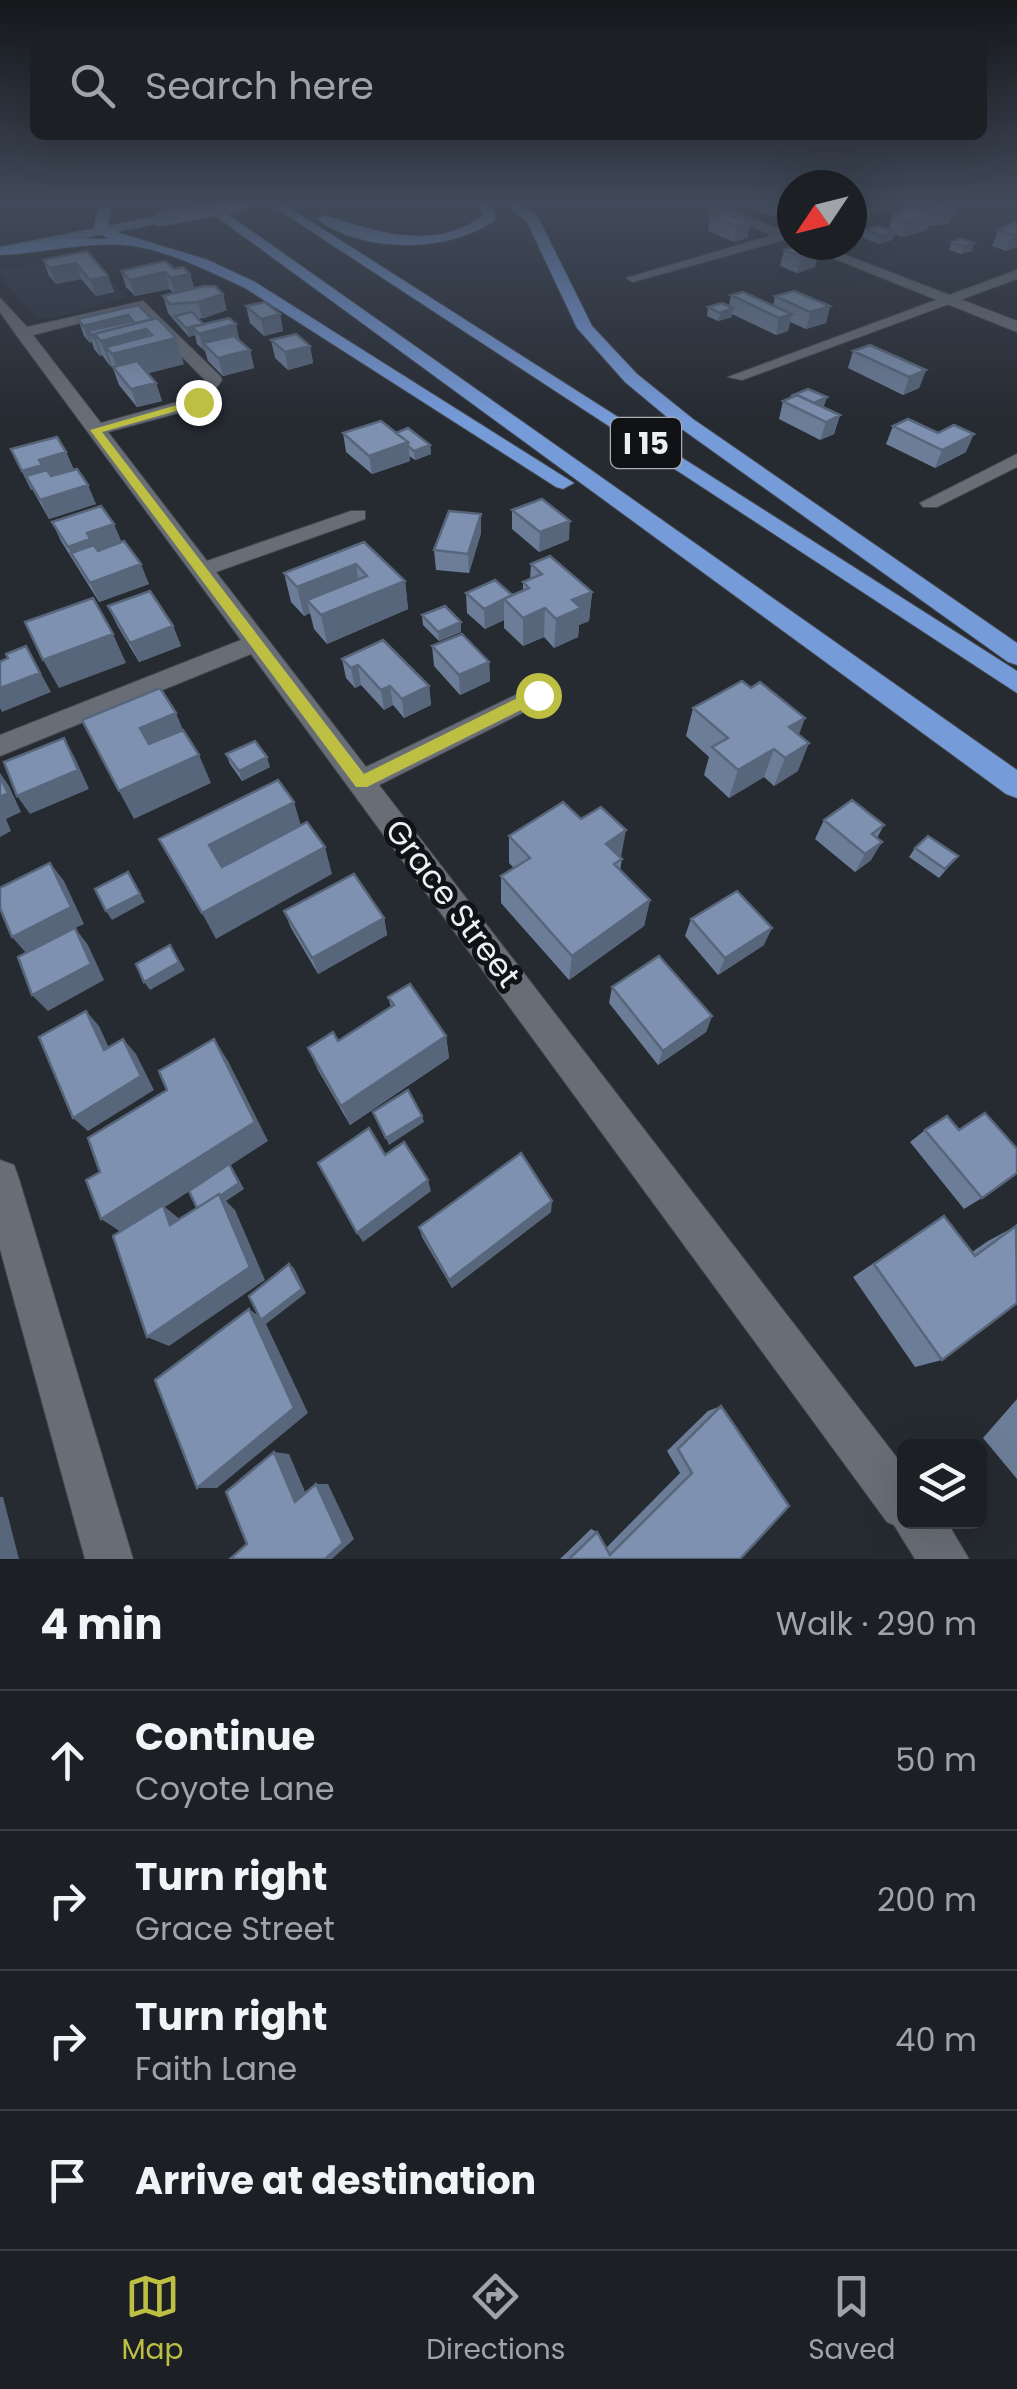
<!DOCTYPE html>
<meta charset="utf-8">
<style>
:root{--surface:#1c2025;--page:#25282d;--text:#f1f3f6;--muted:#a0a3a7;--line:#3a3e42;--accent:#bdbf43}
body{margin:0;font-family:Poppins,sans-serif;background:var(--page);color:var(--text)}
.controls{position:absolute;right:30px;bottom:30px;display:grid;overflow:hidden;border-radius:15px;box-shadow:0 10px 40px #0002}
.controls button{width:90px;height:90px;display:grid;place-items:center;padding:0;border:0;border-bottom:2px solid var(--line);background:var(--surface);color:var(--text);font:50px sans-serif}
.compass{position:absolute;left:777px;top:170px;width:90px;height:90px;border-radius:50%;background:var(--surface);box-shadow:0 10px 40px #0002;rotate:235deg}
.stop{position:absolute;width:30px;height:30px;margin:-22px;border:8px solid #bdbf43;border-radius:50%;background:#fff}
.stop.end{background:#bdbf43;border-color:#fff;box-shadow:0 2px 10px #0008}
.list{margin:0;padding:0;list-style:none}
h2{display:flex;justify-content:space-between;align-items:center;height:130px;margin:0;padding:0 40px;font-size:42px}
h2 small{font-size:32px;font-weight:400;color:var(--muted)}
.list li{display:grid;grid-template-columns:65px 1fr auto;gap:30px;align-items:center;box-sizing:border-box;height:140px;padding:0 40px;border-top:2px solid var(--line)}
.list b{display:block;font-size:38px;white-space:nowrap}
.list p{margin:0;font-size:32px;white-space:nowrap;color:var(--muted)}
.list em{font-size:32px;font-style:normal;color:var(--muted)}
.icon{flex:none;width:55px;height:55px;fill:none;stroke:currentColor;stroke-width:2;stroke-linecap:round;stroke-linejoin:round}
.map{position:relative;flex:none;width:1017px;height:1559px;overflow:hidden}
.search{position:absolute;background:var(--surface);box-shadow:0 10px 40px #0002;left:30px;right:30px;top:30px;height:110px;display:flex;align-items:center;gap:25px;box-sizing:border-box;padding:0 35px;border-radius:15px;color:var(--muted);font-size:38px}
.sheet{height:690px;background:var(--surface)}
nav{display:flex;justify-content:space-around;align-items:center;box-sizing:border-box;height:140px;border-top:2px solid var(--line);background:var(--surface);font-size:28px;color:var(--muted)}
nav a{display:grid;justify-items:center;gap:5px}
nav .on{color:var(--accent)}
.map>svg:first-child{display:block}
.built{fill:#2c333f}
.lines{fill:none;stroke-linecap:round;stroke-linejoin:round}
.minor-casing{stroke:#44484d;stroke-width:2}
.tertiary-casing{stroke:#44484d;stroke-width:2}
.primary-casing{stroke:#44484d;stroke-width:2}
.motorway-casing{stroke:#44484d;stroke-width:2}
.minor{fill:#696e76;fill-rule:evenodd}
.tertiary{fill:#696e76;fill-rule:evenodd}
.primary{fill:#7189b1;fill-rule:evenodd}
.motorway{fill:#769bd9;fill-rule:evenodd}
.primary-bridge-casing{stroke:#44484d;stroke-width:16;stroke-linecap:butt}
.primary-bridge{stroke:#7189b1;stroke-width:15}
.wall{fill:#6c7d97}
.shaded-wall{fill:#58667b}
.building{fill:#7e91b0;stroke:#58667b;stroke-width:2.5}
.route{fill:#bdbf43}
.labels{text-anchor:middle;dominant-baseline:central;stroke-width:10;stroke-linejoin:round;paint-order:stroke}
.shield{fill:#111215;stroke:#abadb1;stroke-width:2.5}
.shield-label{font-size:30px;font-weight:bold;fill:#edeff4}
.street-label{font-size:32px;fill:#edeff4;stroke:#111215}
</style>
<div class="map">
<svg width="1017" height="1559" viewBox="0 0 1017 1559">
<rect width="100%" height="100%" fill="#262a31"/>
<path class="built" d="M59,264L97,265L127,297L56,318L36,319L0,275V268Z"/>
<g class="lines">
<defs>
<path id="minor" d="M887,203H905L852,220V212Z
M783,232L787,233V239L633,282L626,278Z
M1017,270V279L742,380L728,377Z
M0,298L27,327L143,301L220,376L222,380L204,406L108,432L207,561L351,511H365V519L216,572L366,767L528,689H546L550,695L546,701L379,785L904,1467V1522H947L969,1559H915L894,1525L887,1522L251,654L0,756V735L241,640L17,336L0,312ZM135,309L205,380L192,398L101,423L33,335Z
M1017,454V467L937,507H923L920,503Z
M0,1160L14,1165L19,1179L133,1559H85L0,1249Z"/>
<path id="tertiary" d="M693,203H710L792,234V243Z
M800,245H820L1017,321V332Z"/>
<path id="primary" d="M161,215L168,219L166,222L0,255V247Z"/>
<path id="motorway" d="M99,203H111L108,227L113,231L208,260L255,282L574,483L563,489L556,487L245,288C210,272 172,252 133,246C91,240 43,253 0,255L2,247L69,238L108,239L94,228Z
M198,203H212L1017,770V798L1006,794Z
M268,203H282L1017,671V693Z
M477,203L494,205L495,220C449,253 363,254 317,219L324,215C378,232 432,252 483,216Z
M503,203H517L538,217L592,326L637,374L693,419L1017,643V665L1008,662L679,427L625,382L577,328L527,222Z"/>
</defs>
<use href="#minor" class="minor-casing"/>
<use href="#tertiary" class="tertiary-casing"/>
<use href="#primary" class="primary-casing"/>
<use href="#motorway" class="motorway-casing"/>
<use href="#minor" class="minor"/>
<use href="#tertiary" class="tertiary"/>
<use href="#primary" class="primary"/>
<use href="#motorway" class="motorway"/>
<defs>
<path id="primary-bridge" d="M161,219L246,203"/>
</defs>
<use href="#primary-bridge" class="primary-bridge-casing"/>
<use href="#primary-bridge" class="primary-bridge"/>
</g>
<path class="wall" d="M732,203H792L776,216L750,210L751,204L743,206Z
M917,204H956L950,223L934,226L928,224L927,230L902,237L894,234L892,240L879,244L863,238L865,230H888L894,212L916,209Z
M710,216L750,223L747,238L734,242L708,231Z
M1017,223V247L1006,251L992,246L998,230Z
M952,242L974,243L972,251L961,254L949,250Z
M800,245L815,267L797,273L780,266L784,250Z
M87,251L108,276L114,292L96,296L81,279L56,284L49,276L43,260Z
M174,269L190,274L194,288L227,310L198,319L203,324L240,341L250,350L254,368L223,376L208,361L205,351L197,344L195,335L189,337L168,313L163,296L174,293L169,289L135,296L126,287L121,271Z
M731,295L773,306L775,296L830,306L826,323L806,329L790,322L788,331L776,335L732,314V317L718,321L707,316L708,307L729,306Z
M138,305L184,364L148,373L156,383L162,401L137,407L119,385L112,366H110L102,355L100,356L94,349L92,342L90,343L84,336L78,319Z
M246,306L280,314L283,331L264,336L250,323Z
M271,340L310,346L313,363L288,370L275,358Z
M853,351L926,370L919,388L903,395L848,368Z
M827,397L823,407L840,415L834,434L820,440L779,419L783,401Z
M893,426L966,452L935,468L886,444Z
M343,433H396L430,445L431,454L415,460L409,456L410,461L372,474L346,452Z
M11,449L66,452L74,470L96,504L49,519L32,489L31,490Z
M512,510L569,540L539,552L512,529Z
M481,514V533L469,573L436,570L434,550Z
M52,522L122,542L149,584L99,602L61,541Z
M364,542L405,581L408,609L327,644L314,629L310,613L304,616L291,602L284,573Z
M531,564L592,592L589,621L579,625L578,637L554,648L544,637L523,646L504,628V620L485,629L467,613L466,593L512,595L523,591V582L530,579Z
M108,606L173,626L181,646L139,662L117,625Z
M422,615L461,632L439,641L423,625Z
M432,646L489,662L490,681L460,695L434,666Z
M342,659L429,686L431,705L404,718L393,705L384,710L361,685L355,688L346,678Z
M693,708L799,735L798,771L774,786L764,777L729,798L704,775L709,757L686,736Z
M226,754L270,767L242,781L230,764Z
M824,820L884,825L877,838L871,860L855,872L815,839Z
M509,836L620,858L622,859L620,870L650,900L644,926L569,980L501,903V876L514,868L509,863Z
M915,848L958,856L939,878L909,857Z
M284,911L384,918L387,935L318,974L291,928Z
M691,919L764,945L718,975L685,936Z
M612,987L712,1016L706,1032L658,1065L609,1003Z
M388,997L446,1036L449,1058L350,1125L318,1070L308,1048L338,1041L391,1007Z
M925,1130L982,1198L964,1209L910,1142Z
M551,1212L452,1288L422,1237L419,1227Z
M944,1216L972,1252L988,1241L1016,1226L942,1360L915,1367L853,1277Z
M1017,1399V1479L983,1438Z
M721,1406L740,1559H560L591,1529L597,1532L606,1548L680,1473L667,1451L708,1411Z"/>
<path class="shaded-wall" d="M778,203H792V212L776,216Z
M956,204L950,223L934,226L939,211Z
M932,215L927,230L902,237L907,222Z
M750,223L747,238L734,242L737,226Z
M894,232L892,240L879,244L881,236Z
M1017,233V247L1006,251L1012,235Z
M974,243L972,251L961,254L964,246Z
M819,251L815,267L797,273L801,257Z
M76,263L81,279L56,284L50,268Z
M165,272L169,289L135,296L130,280Z
M190,274L195,290L175,295L171,278Z
M108,276L114,292L96,296L90,280Z
M223,294L227,310L202,319L198,302Z
M830,306L826,323L806,329L810,312Z
M733,308L732,317L718,321L720,313Z
M280,314L283,331L264,336L261,319Z
M792,314L788,331L776,335L779,318Z
M128,315L132,329L156,323L152,335L146,329L151,344L176,338L184,364L123,380L119,375L112,354L106,347L112,366H110L101,341L94,334L102,355L100,356L94,338L88,331L92,342L90,343L83,326Z
M236,324L240,342L203,343L205,351H204L199,334Z
M192,327L195,335L189,337L186,328Z
M310,346L313,363L288,370L285,352Z
M250,350L254,368L223,376L218,358Z
M926,370L919,388L903,395L909,377Z
M156,383L162,401L137,407L131,389Z
M827,397L824,406L808,413L809,405Z
M840,415L834,434L820,440L826,422Z
M974,434L966,452L935,468L942,450Z
M408,442L410,461L372,474L369,456Z
M430,445L431,454L415,460L414,451Z
M66,452L74,471L51,484L26,476L32,489L31,490L22,471L39,460Z
M88,485L96,504L49,519L40,500Z
M481,514V533L469,573L468,554Z
M570,521L569,540L539,552L540,532Z
M114,524L122,543L96,552L72,555L68,547L87,533Z
M141,564L149,584L99,602L90,583Z
M356,564L360,593L307,600L310,613L304,616L297,587Z
M405,581L408,609L327,644L321,615Z
M592,592L589,621L579,625L578,637L554,648L556,619L572,600Z
M504,600V620L485,629L484,609Z
M545,608L544,637L523,646V618Z
M461,622V632L439,641L438,632Z
M173,626L181,646L139,662L130,643Z
M113,634L126,663L59,688L43,660Z
M26,646L51,692L2,712L0,708V688Z
M489,662L490,681L460,695L459,675Z
M358,665L361,685L355,688L351,668Z
M390,686L393,705L384,710L381,690Z
M429,686L431,705L404,718L402,699Z
M176,713L188,742L154,757L140,728Z
M805,718L795,746L779,755L789,727Z
M64,738L75,758L89,789L30,814L17,796Z
M809,743L798,771L774,786L785,758Z
M774,749L764,777L729,798L738,770Z
M199,755L211,783L134,819L119,791Z
M267,757L270,767L242,781L239,771Z
M0,773L9,786L21,812L6,819L11,831L0,837Z
M294,802L302,829L221,872L209,845Z
M626,830L621,857L606,844Z
M882,842L871,860L855,872L865,854Z
M325,847L332,874L216,939L202,913Z
M50,863L64,881L84,924L75,928L88,945L104,980L48,1011L32,995L27,954L12,937Z
M128,872L145,902L112,920L106,911Z
M650,900L644,926L569,980L572,956Z
M384,918L387,935L318,974L312,958Z
M772,928L764,945L718,975L725,958Z
M170,945L185,970L150,990L144,982Z
M86,1011L99,1026L117,1065L104,1050Z
M712,1016L706,1032L658,1065L663,1051Z
M446,1036L449,1058L350,1125L341,1106Z
M123,1039L136,1054L154,1090L88,1131L73,1118Z
M214,1039L228,1061L268,1141L231,1165L244,1189L226,1201L235,1210L265,1280L169,1346L147,1337L230,1165L165,1207L182,1221L170,1225L124,1234L101,1219Z
M422,1116L424,1122L389,1145L386,1138Z
M428,1180L431,1191L363,1242L357,1233Z
M552,1201L551,1212L452,1288L449,1280Z
M289,1264L294,1268L306,1293L266,1324L308,1413L217,1488H197L249,1309L263,1319Z
M274,1452L289,1454L309,1501L295,1502Z
M316,1484H328L354,1539L332,1559H325Z
M0,1497H3L19,1559H0Z"/>
<path class="building" d="M923,203H953L956,204L949,206L955,208L939,211L917,204Z
M910,208L932,215L907,222L893,216L900,214L894,212Z
M723,213L750,223L737,226L710,216Z
M1014,222L1017,223V233L1012,235L998,230Z
M878,226L894,232L881,236L865,230Z
M962,239L974,243L964,246L952,242Z
M800,245H804L819,251L801,257L784,250Z
M87,251L108,276L90,280L76,263L50,268L43,260Z
M165,261L174,269L183,267L190,274L171,278L165,272L130,280L121,271Z
M204,286H215L223,294L198,302L170,304L163,296Z
M794,291L830,306L810,312L775,296Z
M743,292L792,314L779,318L731,295Z
M265,302L280,314L261,319L246,306Z
M722,303L733,308L720,313L708,307Z
M138,305L152,319L94,334L96,338H94L88,331L133,321L128,315L83,326L78,319Z
M192,312L203,324L186,328L175,316Z
M157,318L176,338L112,354L106,347L152,335L146,329L101,341L94,334Z
M229,318L236,324L199,334L192,327Z
M296,334L310,346L285,352L271,340Z
M234,336L250,350L218,358L203,343Z
M870,345L926,370L909,377L853,351Z
M137,361L156,383L131,389L113,367Z
M808,389L827,397L814,403L797,395L791,396Z
M797,395L840,415L826,422L783,401Z
M908,419L938,433L954,425L974,434L942,450L893,426Z
M381,421L408,442L369,456L343,433Z
M408,428L430,445L414,451L408,446V442L396,433Z
M57,437L66,452L39,460L42,465L22,471L11,449Z
M77,469L88,485L40,500L26,476L47,470L51,476Z
M542,499L570,521L540,532L512,510Z
M101,506L114,524L87,533L90,539L68,547L52,522Z
M449,511L481,514L468,554L434,550Z
M124,541L141,564L90,583L71,553L94,545L98,551Z
M364,542L405,581L321,615L307,600L367,576L356,564L297,587L284,573Z
M550,556L592,592L572,600L581,608L556,619L545,608L523,618L504,599L529,588L523,582L542,574L531,564Z
M495,580L512,595L484,609L466,593Z
M150,591L173,626L130,643L108,606Z
M93,598L113,634L43,660L25,622Z
M445,606L461,622L438,632L422,615Z
M462,634L489,662L459,675L432,646Z
M383,640L429,686L402,699L390,686L381,690L358,665L351,668L342,659Z
M26,646L40,673L0,688V662L8,658L6,654Z
M742,681L751,688L760,682L805,718L789,727L809,743L785,758L774,749L738,770L712,747L728,738L693,708Z
M160,688L176,713L140,728L149,744L183,730L199,755L119,791L82,720Z
M64,738L78,770L17,796L4,762Z
M255,741L267,757L239,771L226,754Z
M0,777L8,793L0,797Z
M278,780L294,802L209,845L222,867L307,822L325,847L202,913L159,839Z
M852,800L884,825L872,834L882,842L865,854L824,820Z
M563,802L581,819L601,807L626,830L606,844L622,859L614,864L650,900L572,956L501,876L530,858L509,836Z
M928,836L958,856L945,869L915,848Z
M50,863L71,907L12,937L0,908V888Z
M128,872L140,894L106,911L95,889Z
M354,874L384,918L312,958L284,911Z
M737,891L772,928L725,958L691,919Z
M75,928L91,964L32,995L18,957Z
M170,945L179,962L144,982L136,964Z
M659,956L712,1016L663,1051L612,987Z
M410,984L446,1036L341,1106L308,1048L333,1032L338,1041L394,1005L388,997Z
M86,1011L104,1050L123,1039L141,1076L73,1118L39,1037Z
M214,1039L255,1122L101,1219L86,1180L100,1172L88,1138L167,1090L159,1071Z
M408,1090L422,1116L386,1138L373,1112Z
M985,1113L1017,1149V1173L982,1198L925,1130L947,1116L959,1130Z
M369,1128L385,1155L404,1142L428,1180L357,1233L318,1163Z
M521,1153L552,1201L449,1280L419,1227Z
M229,1164L239,1183L220,1196L219,1194L197,1208L189,1191Z
M219,1194L250,1267L147,1337L113,1236L163,1205L170,1225Z
M944,1216L975,1256L1016,1226L1017,1303L942,1360L874,1264Z
M289,1264L302,1289L261,1320L249,1296Z
M249,1309L294,1408L197,1488L155,1380Z
M721,1406L789,1506L740,1559H569L597,1532L610,1555L692,1473L678,1449Z
M274,1452L295,1502L316,1484L343,1543L325,1559H230L247,1544L226,1492Z"/>
<linearGradient id="sky" x2="0" y2="1"><stop stop-color="#15171b"/><stop offset="0.48" stop-color="#414a5a"/><stop offset="1" stop-color="#414a5a" stop-opacity="0"/></linearGradient>
<rect width="1017" height="421" fill="url(#sky)"/>
<path class="route" d="M198,399L201,404L102,432L364,774L532,691H543V699L367,787H356L90,430Z"/>
<g class="labels">
<rect class="shield" x="611" y="418" width="70" height="50" rx="8"/>
<g class="shield-label">
<text x="646" y="443">I 15</text>
</g>
<g class="street-label">
<text transform="translate(453 903) rotate(53)">Grace Street</text>
</g>
</g>
</svg>
<div class="controls">
<button><svg class="icon" aria-label="layers" viewBox="0 0 24 24"><path d="M12 4l9 5-9 5-9-5zM3 14l9 5 9-5"/></svg></button>
</div>
<svg class="compass" viewBox="-18 -18 36 36"><path d="M0-13l5 13h-10z" fill="#e53935"/><path d="M0 13l5-13h-10z" fill="#a0a3a7"/></svg>
<div class="stop" style="left:538px;top:695px"></div>
<div class="stop end" style="left:198px;top:402px"></div>
<div class="search"><svg class="icon" aria-label="search" viewBox="0 0 24 24"><circle cx="10" cy="10" r="6"/><path d="M15 15l6 6"/></svg>Search here</div>
</div>
<section class="sheet">
<h2>4 min<small>Walk · 290 m</small></h2>
<ul class="list">
<li><svg class="icon" aria-label="ahead" viewBox="0 0 24 24"><path d="M12 20V5M6 11l6-6 6 6"/></svg><div><b>Continue</b><p>Coyote Lane</p></div><em>50 m</em></li>
<li><svg class="icon" aria-label="right" viewBox="0 0 24 24"><path d="M7 20v-9h11M14 6l5 5-5 5"/></svg><div><b>Turn right</b><p>Grace Street</p></div><em>200 m</em></li>
<li><svg class="icon" aria-label="right" viewBox="0 0 24 24"><path d="M7 20v-9h11M14 6l5 5-5 5"/></svg><div><b>Turn right</b><p>Faith Lane</p></div><em>40 m</em></li>
<li><svg class="icon" aria-label="arrive" viewBox="0 0 24 24"><path d="M6 21V4h12l-3 4 3 4H6"/></svg><div><b>Arrive at destination</b></div></li>
</ul>
</section>
<nav>
<a class="on"><svg class="icon" aria-label="map" viewBox="0 0 24 24"><path d="M3 6l6-2 6 2 6-2v14l-6 2-6-2-6 2zM9 4v14M15 6v14"/></svg>Map</a>
<a><svg class="icon" aria-label="directions" viewBox="0 0 24 24"><path d="M12 3l9 9-9 9-9-9zM9 14v-3h6M13 9l2 2-2 2"/></svg>Directions</a>
<a><svg class="icon" aria-label="saved" viewBox="0 0 24 24"><path d="M7 4h10v16l-5-4-5 4z"/></svg>Saved</a>
</nav>
